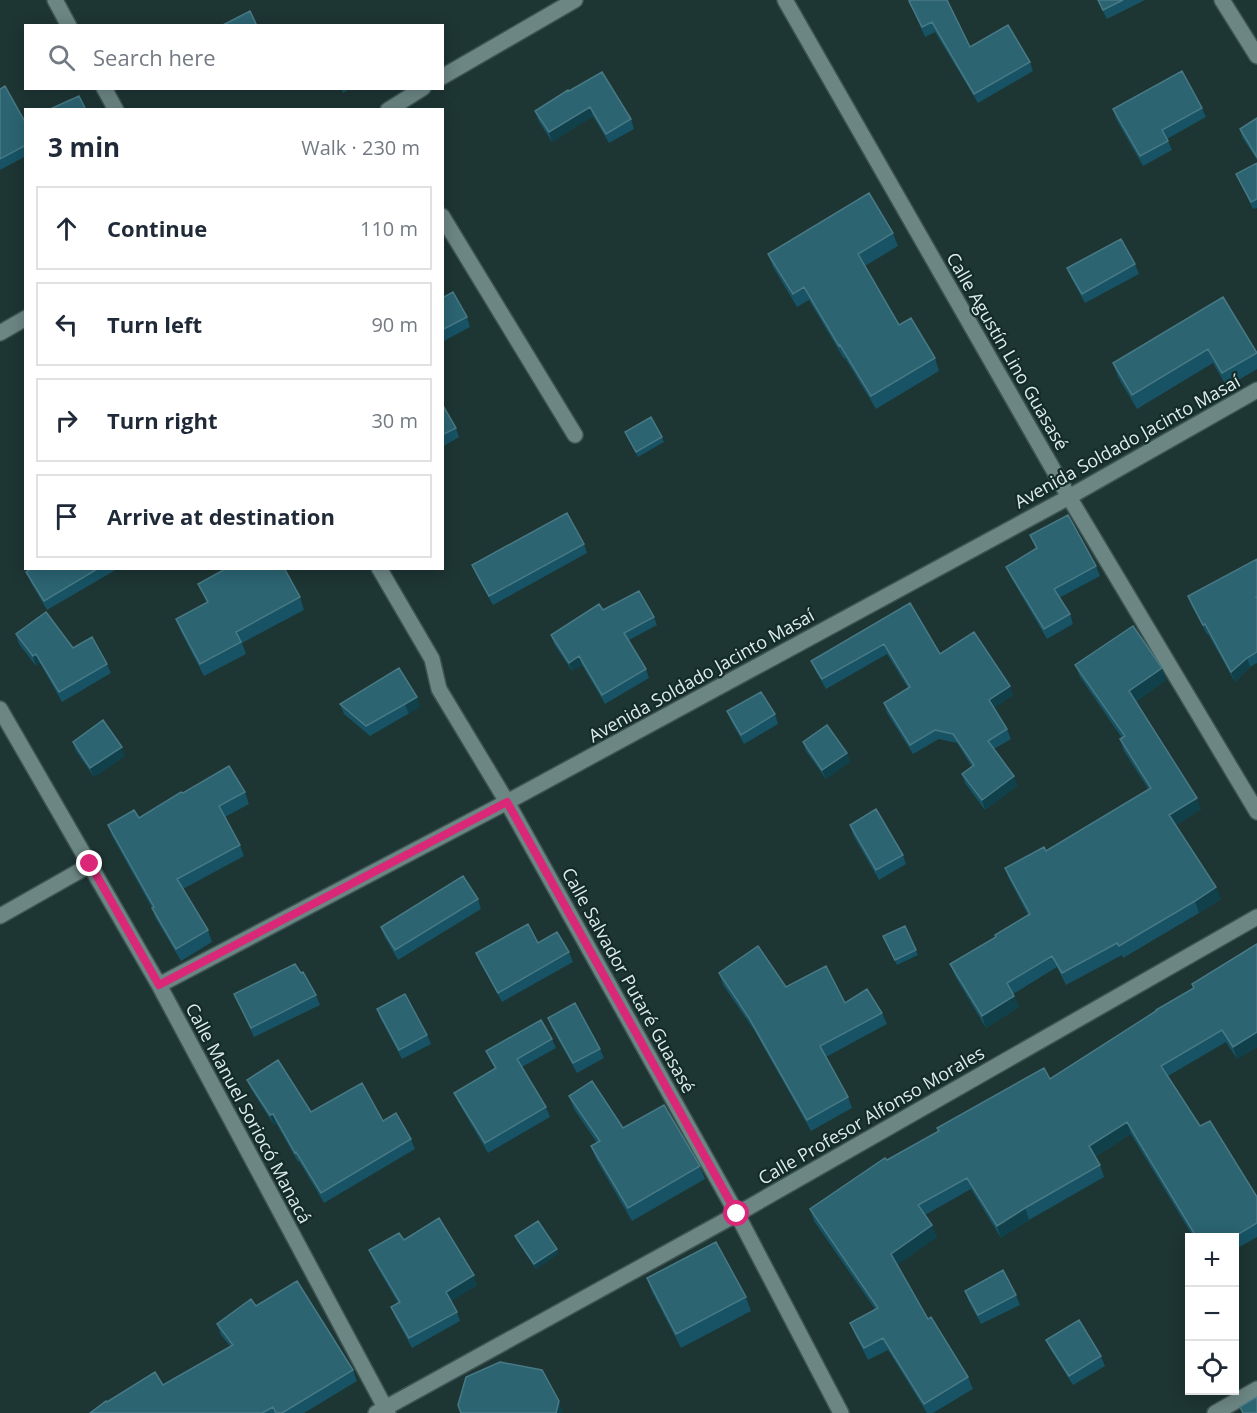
<!DOCTYPE html>
<meta charset="utf-8">
<style>
:root{--surface:#fff;--page:#f6f6f7;--text:#1f2937;--muted:#747a83;--line:#e0e1e3}
body{margin:0;font-family:"Open Sans",sans-serif;background:var(--page);color:var(--text)}
.controls{position:absolute;right:18px;bottom:18px;display:grid;overflow:hidden;border-radius:0px;box-shadow:0 3px 15px #0003}
.controls button{width:54px;height:54px;display:grid;place-items:center;padding:0;border:0;border-bottom:2px solid var(--line);background:var(--surface);color:var(--text);font:30px sans-serif}
.stop{position:absolute;width:18px;height:18px;margin:-14px;border:4px solid #db2777;border-radius:50%;background:#fff}
.stop.end{background:#db2777;border-color:#fff;box-shadow:0 2px 6px #0008}
.list{margin:0;padding:0;list-style:none}
h2{display:flex;justify-content:space-between;align-items:center;height:78px;margin:0;padding:0 24px;font-size:26px}
h2 small{font-size:20px;font-weight:400;color:var(--muted)}
.list li{display:grid;grid-template-columns:39px 1fr auto;gap:18px;align-items:center;box-sizing:border-box;height:84px;margin:0 12px 12px;padding:0 12px;border:2px solid var(--line);border-radius:0px}
.list b{display:block;font-size:22px;white-space:nowrap}
.list em{font-size:20px;font-style:normal;color:var(--muted)}
.icon{flex:none;width:33px;height:33px;fill:none;stroke:currentColor;stroke-width:2;stroke-linecap:round;stroke-linejoin:round}
.map{position:relative;flex:none;width:1257px;height:1413px;overflow:hidden}
.search{position:absolute;background:var(--surface);box-shadow:0 3px 15px #0003;left:24px;top:24px;width:420px;height:66px;display:flex;align-items:center;gap:15px;box-sizing:border-box;padding:0 21px;border-radius:0px;color:var(--muted);font-size:22px}
.panel{position:absolute;background:var(--surface);box-shadow:0 3px 15px #0003;left:24px;top:108px;width:420px;height:462px;border-radius:0px}
.map>svg:first-child{display:block}
.lines{fill:none;stroke-linecap:round;stroke-linejoin:round}
.service-casing{stroke:#3d5351;stroke-width:18}
.minor-casing{stroke:#3d5351;stroke-width:18}
.service{stroke:#6b8683;stroke-width:15}
.minor{stroke:#6b8683;stroke-width:15}
.wall{fill:#175364}
.shaded-wall{fill:#10404a}
.building{fill:#2c6472;stroke:#487985;stroke-width:1.5}
.route{stroke:#db2777;stroke-width:8}
.labels{text-anchor:middle;dominant-baseline:central;stroke-width:4.5;stroke-linejoin:round;paint-order:stroke}
.street-label{font-size:18px;fill:#deecea;stroke:#132b29}
</style>
<div class="map">
<svg width="1257" height="1413" viewBox="0 0 1257 1413">
<rect width="100%" height="100%" fill="#1d3533"/>
<g class="lines">
<defs>
<path id="service" d="M442,216L575,435"/>
<path id="minor" d="M55,0L69,26
M785,0L1069,497L1257,812
M1222,0L1257,56
M442,77L575,0
M104,88L116,110
M388,110L423,88
M0,333L26,318
M379,568L432,659L439,689L507,802L737,1214L841,1413
M0,709L159,985L388,1413
M0,916L90,865
M159,985L507,802L1069,497L1257,390
M376,1413L737,1214L1257,917
M1215,1413L1257,1389"/>
</defs>
<use href="#service" class="service-casing"/>
<use href="#minor" class="minor-casing"/>
<use href="#service" class="service"/>
<use href="#minor" class="minor"/>
</g>
<path class="wall" d="M1097,0H1145L1107,19Z
M909,1L970,47L1030,62L1033,71L978,103L935,32L925,37Z
M341,88H351L343,93Z
M0,89L24,120H26V156L0,170Z
M569,91L631,119L634,129L609,143L593,116L552,142L538,120L535,111Z
M1202,108L1206,117L1167,139L1172,150L1143,166L1116,119L1113,109Z
M1257,118V160L1242,137L1240,129Z
M1257,163V208L1253,209L1239,181L1236,174Z
M893,233L898,246L865,266L899,325L935,358L939,371L876,409L845,358L844,359L809,300L797,307L773,267L768,254Z
M1135,264L1139,274L1085,303L1071,278L1067,268Z
M1223,297L1257,353V369L1227,387L1213,363L1137,409L1118,377L1113,363Z
M442,298L467,317L470,327L442,342Z
M442,404L456,428L459,437L442,447Z
M625,432L662,437L664,442L638,457Z
M1030,535L1096,566L1100,576L1059,598L1070,614L1073,624L1047,639L1010,576L1006,567L1036,549Z
M584,544L587,553L493,605L476,575L472,565Z
M1257,559V663L1250,667L1235,682L1208,634H1207L1191,605L1188,596Z
M32,568H119L47,610L30,581L26,572Z
M198,584L300,597L304,610L242,643L246,654L204,676L181,632L176,619L207,603Z
M910,603L940,654L1013,695L994,708L1007,729L1011,739L994,749L1014,776L1017,786L985,810L965,783L962,774L972,767L957,743L939,739L913,754L887,713L884,703L908,688L887,654L826,689L815,670L811,661Z
M603,610L654,617L657,625L629,640L646,669L649,678L605,704L582,665L572,671L554,644L551,635Z
M16,634L73,648L107,664L111,673L62,702L40,663L36,666L19,644Z
M1075,665L1166,680L1135,702L1201,809L1175,826L1221,899L1199,913L1123,958L1122,955L1066,985L1057,967L1013,994L1019,1007L986,1028L955,976L950,964L996,937L1028,915L1009,879L1005,868L1046,851L1149,790L1124,751L1120,739L1122,738L1080,677Z
M399,668L420,707L370,736L344,714L340,704Z
M727,711L775,714L778,724L744,744L731,721Z
M73,742L125,756L94,777L76,751Z
M803,742L847,753L850,762L826,779L806,751Z
M245,792L249,804L225,817L240,845L244,856L183,889L208,930L212,942L181,961L156,919L152,908L112,836L108,825L139,818L183,793Z
M850,825L903,855L906,864L879,880L853,835Z
M478,899L481,909L398,960L384,936L381,927Z
M883,936L916,950L918,955L897,965Z
M538,943L569,952L573,962L502,1002L480,963L476,953Z
M1257,944V1047L1237,1059L1226,1042L1168,1076L1200,1126L1257,1197V1237L1234,1250V1238H1194L1131,1134L1095,1157L1100,1165L1104,1177L1029,1220L1001,1238L971,1189L925,1215L937,1237L897,1264L928,1319L968,1377L973,1389L933,1413H927L888,1350L868,1360L855,1335L850,1323L875,1309L814,1221L810,1209L887,1160L939,1132L937,1128L1050,1079L1193,989L1192,984Z
M301,973L316,995L320,1005L254,1037L238,1003L234,994Z
M719,973L786,987L882,1013L887,1024L826,1057L848,1097L852,1108L811,1131L754,1030L723,985Z
M377,1009L427,1035L431,1044L402,1059L380,1018Z
M548,1018L600,1049L604,1058L577,1073L551,1027Z
M552,1039L556,1048L522,1067L546,1107L550,1117L488,1153L458,1102L454,1093L495,1069L490,1060L486,1051Z
M247,1080L311,1112L383,1121L411,1139L415,1149L324,1203L299,1161L298,1162L276,1123L274,1125L251,1089Z
M569,1096L623,1128L700,1166L705,1179L632,1221L596,1159L591,1146L597,1143L574,1109Z
M515,1236L559,1253L536,1269L517,1241Z
M404,1240L477,1285L451,1301L457,1312L460,1321L412,1348L395,1317L391,1307L398,1303L373,1260L369,1250Z
M647,1278L746,1297L751,1311L681,1348L652,1292Z
M965,1291L1016,1295L1020,1305L981,1324L968,1300Z
M256,1306L353,1370L357,1381L304,1413H90L107,1402L163,1385L230,1346L221,1335L217,1324Z
M1046,1340L1101,1356L1105,1366L1073,1385L1050,1349Z"/>
<path class="shaded-wall" d="M590,107L593,116L552,142L549,132Z
M36,654L40,663L36,666L33,656Z
M579,656L582,665L572,671L569,663Z
M1247,658L1250,667L1235,682L1231,672Z
M1162,668L1166,680L1133,703L1129,691Z
M1010,686L1013,695L993,709L989,700Z
M417,697L420,707L409,714L405,704Z
M122,747L125,756L94,777L90,768Z
M847,753L850,762L826,779L822,770Z
M1014,776L1017,786L985,810L982,800Z
M1197,798L1201,809L1173,827L1169,815Z
M1216,887L1221,899L1199,913L1195,901Z
M1014,996L1019,1007L986,1028L982,1016Z
M1257,1032V1047L1237,1059L1233,1047Z
M273,1114L276,1123L274,1125L270,1115Z
M1127,1122L1131,1134L1093,1158L1089,1146Z
M1025,1208L1029,1220L1001,1238L997,1226Z
M932,1225L937,1237L896,1266L891,1254Z
M557,1249L559,1253L536,1269L534,1264Z
M474,1275L477,1285L450,1302L446,1292Z
M559,1401L563,1413H556Z"/>
<path class="building" d="M911,0H947L970,47L1008,25L1030,62L974,94L932,22L922,27L909,1Z
M1098,0H1123L1103,10Z
M250,11L257,26H221Z
M1182,71L1202,108L1162,130L1168,141L1140,156L1113,109Z
M602,72L631,119L606,134L590,107L549,132L535,111L568,90L569,91Z
M5,86L24,120H26V145L0,159V89Z
M79,96L86,110H48Z
M1257,118V157L1240,129Z
M1257,163V199L1251,202L1236,174Z
M869,193L893,233L858,254L899,325L911,318L935,358L871,396L840,345L839,346L804,287L793,294L768,254Z
M1121,239L1135,264L1082,294L1067,268Z
M453,292L467,317L442,330V298Z
M1223,297L1257,353L1222,373L1208,349L1132,395L1113,363Z
M442,404L456,428L442,435Z
M651,417L662,437L636,452L625,432Z
M567,513L584,544L489,596L472,565Z
M1068,515L1096,566L1054,589L1070,614L1044,629L1006,567L1037,548L1030,535Z
M1257,559V596L1256,597L1257,599V652L1247,658L1231,672L1205,624L1203,625L1188,596Z
M32,568H99L44,601L26,572Z
M227,568H284L300,597L236,632L241,642L200,664L176,619L208,602L198,584Z
M639,591L654,617L624,633L646,669L602,695L579,656L569,663L551,635L599,604L603,610Z
M910,603L940,654L974,632L1010,686L989,700L1007,729L988,741L1014,776L982,800L962,774L974,765L953,734L935,730L910,745L884,703L910,687L884,644L822,679L811,661Z
M46,612L73,648L92,637L107,664L59,692L36,654L33,656L16,634Z
M1133,626L1162,668L1129,691L1197,798L1169,815L1216,887L1195,901L1119,946L1117,943L1062,973L1052,956L1007,983L1014,996L982,1016L950,964L996,937L995,935L1030,914L1005,868L1044,847L1046,851L1151,788L1120,739L1125,736L1075,665Z
M399,668L417,697L405,704L366,726L340,704Z
M761,692L775,714L741,735L727,711Z
M103,720L122,747L90,768L73,742Z
M827,725L847,753L822,770L803,742Z
M229,766L245,792L219,806L240,845L177,879L208,930L176,949L152,908L154,907L108,825L134,810L139,818L181,792L183,793Z
M876,809L903,855L876,870L850,825Z
M463,876L478,899L395,950L381,927Z
M528,924L538,943L557,932L569,952L498,993L476,953Z
M905,926L916,950L895,960L883,936Z
M1257,944V1032L1233,1047L1222,1030L1161,1066L1200,1126L1210,1121L1257,1197V1223L1232,1238H1197L1127,1122L1089,1146L1100,1165L1025,1208L997,1226L967,1178L918,1205L932,1225L891,1254L928,1319L931,1317L968,1377L924,1404L883,1338L864,1348L850,1323L878,1308L810,1209L885,1158L887,1160L939,1131L937,1128L1044,1068L1050,1079L1156,1011V1010L1194,988L1192,984Z
M758,946L786,987L826,966L845,1003L867,989L882,1013L820,1046L848,1097L807,1120L749,1018L719,973Z
M295,964L301,973L303,972L316,995L251,1028L234,994Z
M405,994L427,1035L399,1050L377,1009Z
M575,1003L600,1049L573,1063L548,1018Z
M541,1020L552,1039L517,1059L546,1107L485,1143L454,1093L496,1068L486,1051Z
M278,1060L311,1112L362,1083L383,1121L396,1113L411,1139L321,1193L296,1152L295,1153L273,1114L270,1115L247,1080Z
M592,1081L623,1128L664,1105L700,1166L628,1208L591,1146L600,1141L569,1096Z
M439,1218L474,1275L446,1292L457,1312L409,1338L391,1307L400,1302L369,1250L399,1233L404,1240Z
M538,1221L557,1249L534,1264L515,1236Z
M716,1242L746,1297L676,1334L647,1278Z
M1003,1270L1016,1295L978,1315L965,1291Z
M297,1281L353,1370L282,1413H276L273,1407L262,1413H90L106,1401L107,1402L155,1372L163,1385L233,1345L217,1324L251,1299L256,1306Z
M1079,1320L1101,1356L1069,1376L1046,1340Z
M500,1362L542,1370L559,1401L556,1413H461L458,1405L466,1377Z
M1257,1397V1413H1243L1240,1407Z"/>
<g class="lines">
<path class="route" d="M90,864L159,985L507,802L737,1214"/>
</g>
<g class="labels">
<g class="street-label">
<text transform="translate(1008 351) rotate(60)">Calle Agustín Lino Guasasé</text>
<text transform="translate(1127 441) rotate(-29)">Avenida Soldado Jacinto Masaí</text>
<text transform="translate(701 675) rotate(-29)">Avenida Soldado Jacinto Masaí</text>
<text transform="translate(629 980) rotate(61)">Calle Salvador Putaré Guasasé</text>
<text transform="translate(249 1113) rotate(62)">Calle Manuel Soriocó Manacá</text>
<text transform="translate(871 1115) rotate(-30)">Calle Profesor Alfonso Morales</text>
</g>
</g>
</svg>
<div class="controls">
<button>+</button>
<button>−</button>
<button><svg class="icon" aria-label="locate" viewBox="0 0 24 24"><circle cx="12" cy="12" r="6"/><path d="M12 2v4M12 18v4M2 12h4M18 12h4"/></svg></button>
</div>
<div class="stop" style="left:737px;top:1214px"></div>
<div class="stop end" style="left:90px;top:864px"></div>
<div class="search"><svg class="icon" aria-label="search" viewBox="0 0 24 24"><circle cx="10" cy="10" r="6"/><path d="M15 15l6 6"/></svg>Search here</div>
<section class="panel">
<h2>3 min<small>Walk · 230 m</small></h2>
<ul class="list">
<li><svg class="icon" aria-label="ahead" viewBox="0 0 24 24"><path d="M12 20V5M6 11l6-6 6 6"/></svg><div><b>Continue</b></div><em>110 m</em></li>
<li><svg class="icon" aria-label="left" viewBox="0 0 24 24"><path d="M17 20v-9H6M10 6l-5 5 5 5"/></svg><div><b>Turn left</b></div><em>90 m</em></li>
<li><svg class="icon" aria-label="right" viewBox="0 0 24 24"><path d="M7 20v-9h11M14 6l5 5-5 5"/></svg><div><b>Turn right</b></div><em>30 m</em></li>
<li><svg class="icon" aria-label="arrive" viewBox="0 0 24 24"><path d="M6 21V4h12l-3 4 3 4H6"/></svg><div><b>Arrive at destination</b></div></li>
</ul>
</section>
</div>
